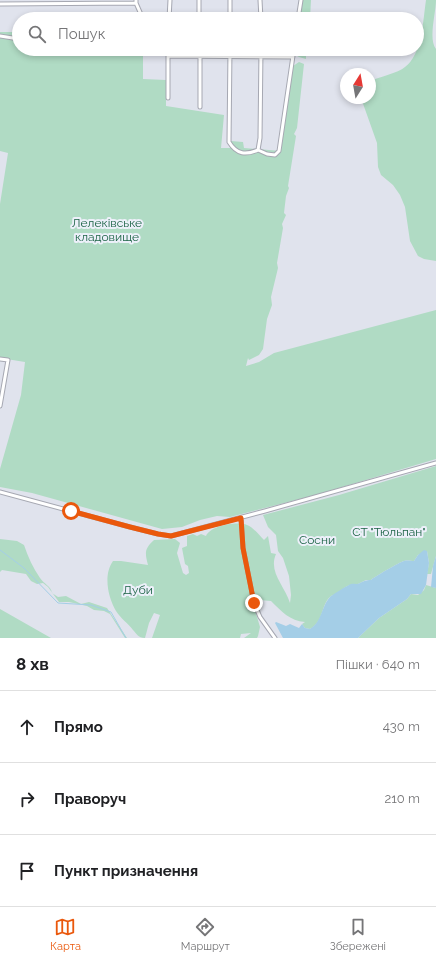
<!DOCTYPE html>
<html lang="uk">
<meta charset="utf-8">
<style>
:root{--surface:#fff;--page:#f2f2f2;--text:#202124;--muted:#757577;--line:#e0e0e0;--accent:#ea580c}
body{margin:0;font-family:Raleway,sans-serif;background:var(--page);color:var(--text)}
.compass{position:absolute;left:340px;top:68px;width:36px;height:36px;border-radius:50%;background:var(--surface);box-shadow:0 2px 6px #0003;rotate:11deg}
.stop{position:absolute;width:12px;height:12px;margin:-9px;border:3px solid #ea580c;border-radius:50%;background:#fff}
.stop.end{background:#ea580c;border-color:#fff;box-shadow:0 1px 4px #0008}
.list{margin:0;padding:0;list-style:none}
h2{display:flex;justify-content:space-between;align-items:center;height:52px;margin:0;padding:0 16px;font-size:17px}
h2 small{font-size:13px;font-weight:400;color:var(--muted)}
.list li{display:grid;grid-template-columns:26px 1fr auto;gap:12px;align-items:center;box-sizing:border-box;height:72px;padding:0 16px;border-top:1px solid var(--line)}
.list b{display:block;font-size:15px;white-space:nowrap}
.list em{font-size:13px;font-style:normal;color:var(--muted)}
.icon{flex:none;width:22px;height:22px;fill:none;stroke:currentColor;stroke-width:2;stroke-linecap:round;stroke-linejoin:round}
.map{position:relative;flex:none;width:436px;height:638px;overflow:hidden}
.search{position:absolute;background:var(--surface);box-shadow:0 2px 6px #0003;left:12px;right:12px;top:12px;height:44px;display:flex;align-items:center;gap:10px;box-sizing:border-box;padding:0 14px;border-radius:22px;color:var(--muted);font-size:15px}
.sheet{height:268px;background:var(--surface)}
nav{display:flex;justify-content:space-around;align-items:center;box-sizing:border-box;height:56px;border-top:1px solid var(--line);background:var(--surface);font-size:11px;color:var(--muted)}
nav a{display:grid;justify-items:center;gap:2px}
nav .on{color:var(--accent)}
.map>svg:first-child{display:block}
.green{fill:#b0dbc4}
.water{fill:#a4cee7}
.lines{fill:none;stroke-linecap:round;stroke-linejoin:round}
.stream{stroke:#a4cee7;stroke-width:1}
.street-casing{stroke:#a6a8b2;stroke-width:5}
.street{stroke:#fff;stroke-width:3}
.route{stroke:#ea580c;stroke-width:5}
.labels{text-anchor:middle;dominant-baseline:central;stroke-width:4;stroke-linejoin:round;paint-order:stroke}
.park-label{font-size:12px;fill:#1a6244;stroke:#edf0fa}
</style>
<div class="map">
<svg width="436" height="638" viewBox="0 0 436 638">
<rect width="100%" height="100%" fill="#e0e3ed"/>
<path class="green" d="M302,0H311L310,19H299Z
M426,0H436C436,13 428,39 436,49V261L424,259L418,256L410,241L405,207L400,195L393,185L381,175L378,167L377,143L361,98H370V81C379,77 398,73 405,67C422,55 423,20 426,0Z
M0,32H19V49H143V79L166,80V106L224,115L221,148H230L231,141L243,142L244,148L281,151L293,66L299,62L304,64L297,128L294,134L296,136L288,186L289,188L286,196L284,213L286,215L282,224L283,228L277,263L278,268L271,297L272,305L267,319L263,349L259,355L249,360L248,358L246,366L259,362L274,353L436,310V459L319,494L230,517L217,516L200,520L182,527L162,529L32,493L0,487V469L21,395L25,362L0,358V204L8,153L0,151Z
M295,49H306V59L299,57L294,54Z
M436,466V556L431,574H427L429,563L427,551L418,555L414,561C411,561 407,560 404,561C400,562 374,577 371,580H366L358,584C348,583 343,589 336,594C334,595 332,595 330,597C321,605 324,621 310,629L305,628L302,624L305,622C290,621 281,611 271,601L259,600L253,598L252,600L260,627L258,636L257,638H244L251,633L241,634L240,638H152L160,615L154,613L149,623L145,638C138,638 137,634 133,630C128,623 121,619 116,611C108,597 103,575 113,561H121L148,565C145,553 144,549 154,540L175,539L180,543L177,553L183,573L186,575L189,573L188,566L185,564L182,548L187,546V536L193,534L197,536L201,534L206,536C210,526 237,521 247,525C253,527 259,535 264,540L268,536L271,553L276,554C268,572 285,586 290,603L291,595L289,576L283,558L278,551L276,535L268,527L263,515L339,495Z
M0,539L17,541L24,545C28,557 33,568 40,578C44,584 51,586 52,593L58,597L66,596L81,604L89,602L107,608L127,638H125L110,614L104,611L94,610L87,606L69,602H59L48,587L43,583L37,584L31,581L26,574L2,570L0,572Z
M426,585L436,588V638H358L379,618L407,599L411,594L418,595L424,590Z
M0,609L51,638H0Z"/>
<path class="water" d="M424,550L427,551L429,563L426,585L421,594H411L407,599L379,618L358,638H283L275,623L276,622L286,626L290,624L299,628L302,624L305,628L310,629C322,622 321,607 330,597C332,595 348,585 351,584C354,583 357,585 360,583C364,581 366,580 371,580C374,577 400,562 404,561C407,560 411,561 414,561L418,555Z
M436,556V588L431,587L433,566Z"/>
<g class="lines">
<path class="stream" d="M0,550L24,568L58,603L91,605L111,612L126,638"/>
<defs>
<path id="street" d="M136,0V3L143,19
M199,0V19
M230,0V19
M260,0L261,19
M0,4L136,3
M169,19L170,0
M298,19L301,0
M0,36L19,39
M200,49V107
M230,49L229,142C237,155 246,155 258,150L267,154L275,155L279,151L294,49
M168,56L293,57
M168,98V49
M258,150L260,138L261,49
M0,359L8,360L0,406
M0,492L130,527L158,534L171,536L265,511L436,463
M241,518L243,548L254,603L260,617L275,638"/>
</defs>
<use href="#street" class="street-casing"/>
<use href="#street" class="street"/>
</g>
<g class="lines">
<path class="route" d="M71,511L130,527L158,534L171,536L241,518L243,548L254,603"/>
</g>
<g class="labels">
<g class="park-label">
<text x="107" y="223">Лелеківське<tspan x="107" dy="14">кладовище</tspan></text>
<text x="389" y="532">СТ "Тюльпан"</text>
<text x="317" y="540">Сосни</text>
<text x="138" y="590">Дуби</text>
</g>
</g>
</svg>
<svg class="compass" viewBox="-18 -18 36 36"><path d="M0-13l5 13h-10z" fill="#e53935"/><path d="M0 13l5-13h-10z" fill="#757577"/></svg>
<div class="stop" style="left:71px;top:511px"></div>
<div class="stop end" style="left:254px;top:603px"></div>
<div class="search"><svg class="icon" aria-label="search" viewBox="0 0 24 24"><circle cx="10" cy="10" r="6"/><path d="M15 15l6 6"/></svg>Пошук</div>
</div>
<section class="sheet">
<h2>8 хв<small>Пішки · 640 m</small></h2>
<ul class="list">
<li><svg class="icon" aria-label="ahead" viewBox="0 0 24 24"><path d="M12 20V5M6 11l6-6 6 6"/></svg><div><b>Прямо</b></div><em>430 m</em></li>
<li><svg class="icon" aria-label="right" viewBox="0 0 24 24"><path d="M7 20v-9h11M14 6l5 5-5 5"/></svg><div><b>Праворуч</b></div><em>210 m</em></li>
<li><svg class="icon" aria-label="arrive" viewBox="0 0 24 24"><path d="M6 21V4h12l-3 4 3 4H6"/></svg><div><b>Пункт призначення</b></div></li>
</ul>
</section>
<nav>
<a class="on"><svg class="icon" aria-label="map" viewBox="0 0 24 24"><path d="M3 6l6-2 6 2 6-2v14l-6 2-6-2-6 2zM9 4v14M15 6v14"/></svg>Карта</a>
<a><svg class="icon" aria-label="directions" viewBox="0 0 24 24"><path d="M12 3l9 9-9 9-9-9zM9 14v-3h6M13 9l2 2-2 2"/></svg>Маршрут</a>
<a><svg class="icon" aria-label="saved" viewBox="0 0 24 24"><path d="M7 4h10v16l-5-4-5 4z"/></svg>Збережені</a>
</nav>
